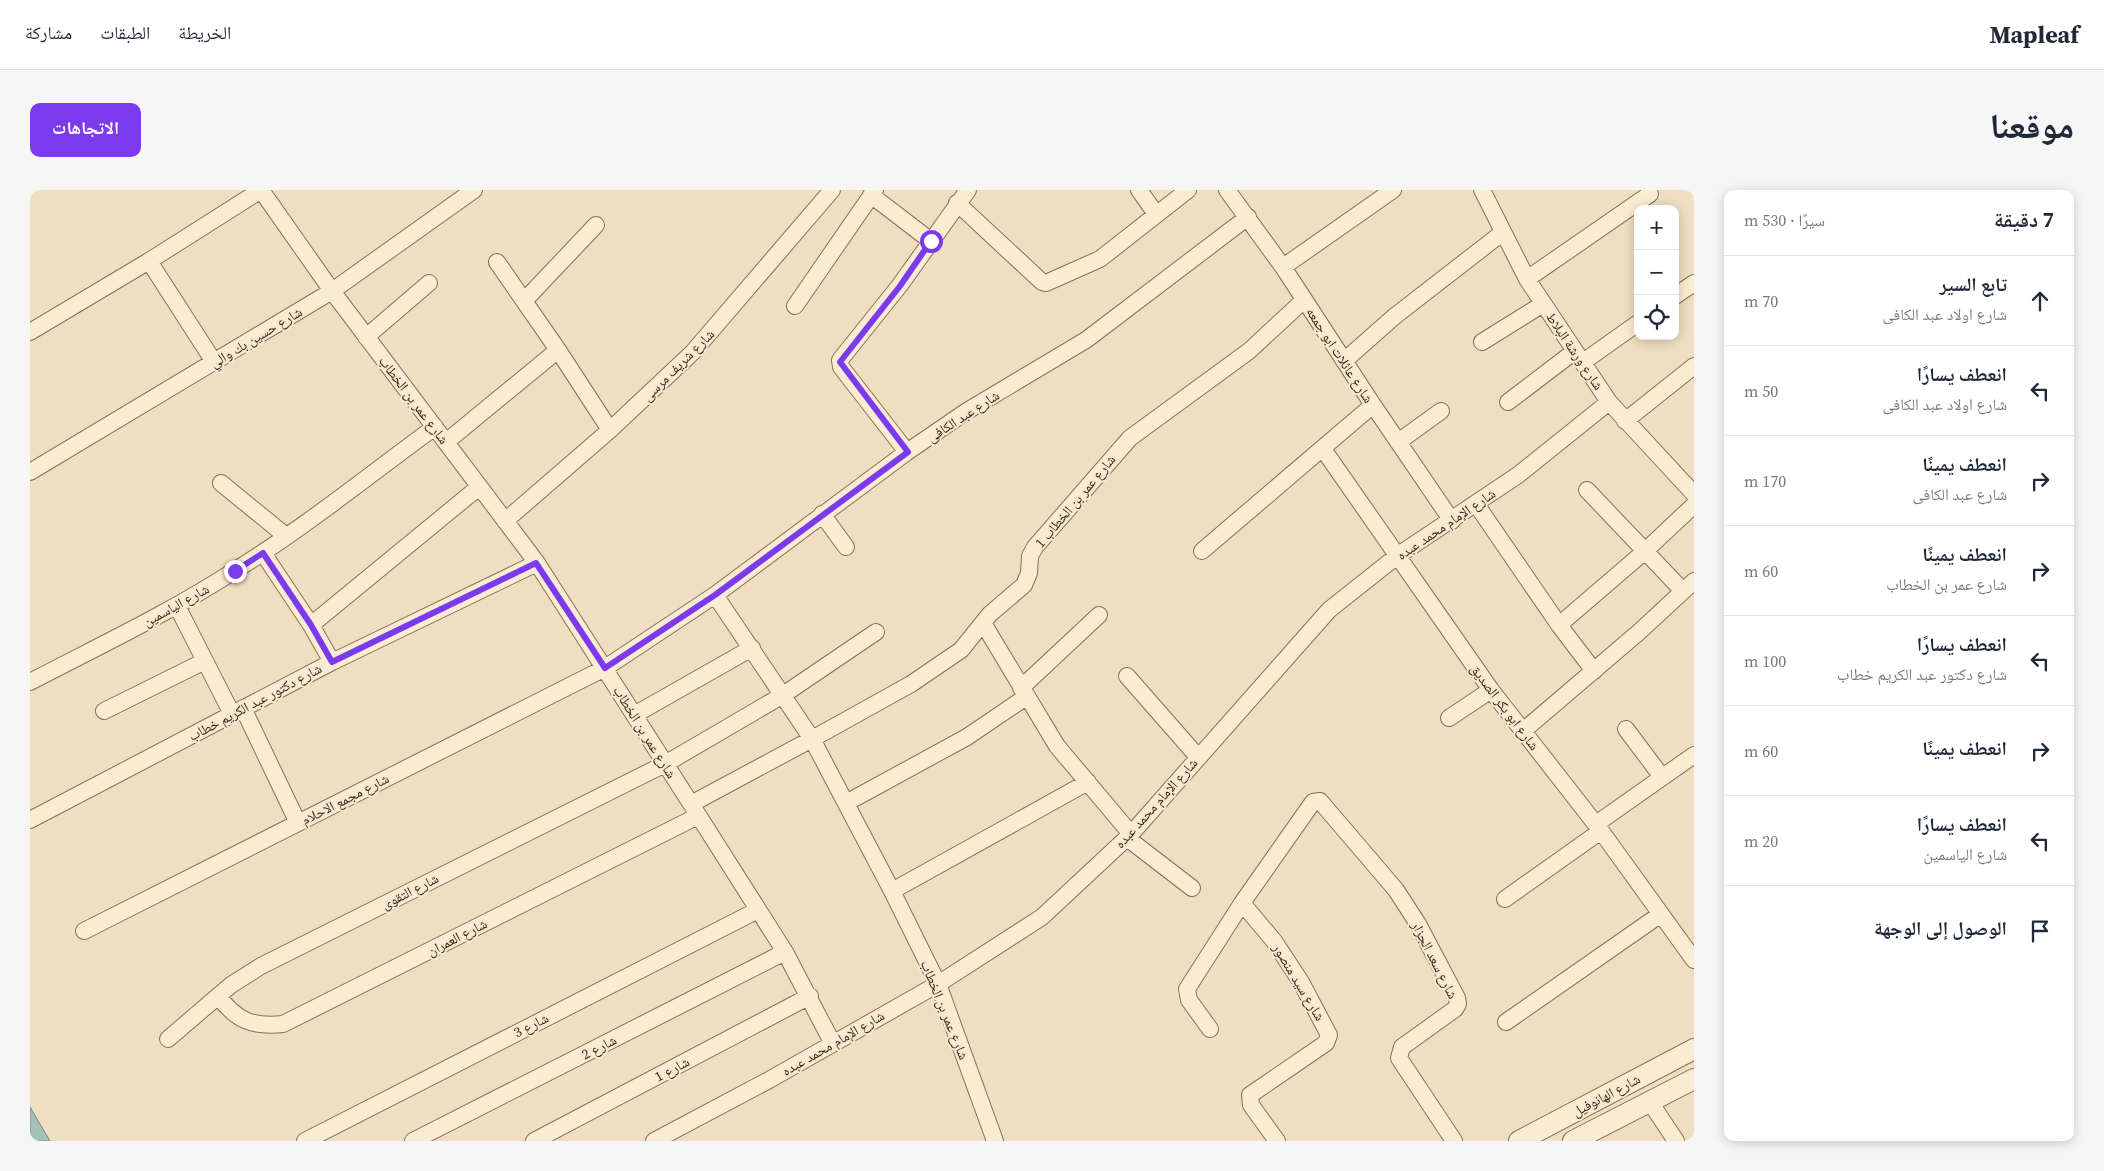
<!DOCTYPE html>
<html lang="ar">
<meta charset="utf-8">
<style>
:root{--surface:#fff;--page:#f6f6f7;--text:#1f2937;--muted:#747a83;--line:#e0e1e3;--accent:#7c3aed}
body{margin:0;font-family:"Source Serif 4","Noto Naskh Arabic",serif;background:var(--page);color:var(--text);direction:rtl}
.controls{position:absolute;right:15px;top:15px;display:grid;overflow:hidden;border-radius:10px;box-shadow:0 2px 12px #0003}
.controls button{width:45px;height:45px;display:grid;place-items:center;padding:0;border:0;border-bottom:1px solid var(--line);background:var(--surface);color:var(--text);font:25px sans-serif}
.stop{position:absolute;width:15px;height:15px;margin:-11px;border:4px solid #7c3aed;border-radius:50%;background:#fff}
.stop.end{background:#7c3aed;border-color:#fff;box-shadow:0 1px 5px #0008}
.list{margin:0;padding:0;list-style:none}
h2{display:flex;justify-content:space-between;align-items:center;height:65px;margin:0;padding:0 20px;font-size:21px}
h2 small{font-size:16px;font-weight:400;color:var(--muted)}
.list li{display:grid;grid-template-columns:32px 1fr auto;gap:15px;align-items:center;box-sizing:border-box;height:90px;padding:0 20px;border-top:1px solid var(--line)}
.list b{display:block;font-size:19px;white-space:nowrap}
.list p{margin:0;font-size:16px;white-space:nowrap;color:var(--muted)}
.list em{font-size:16px;font-style:normal;color:var(--muted)}
.icon{flex:none;width:28px;height:28px;fill:none;stroke:currentColor;stroke-width:2;stroke-linecap:round;stroke-linejoin:round}
.map{position:relative;flex:none;width:1664px;height:951px;overflow:hidden;direction:ltr;border-radius:10px}
header{display:flex;align-items:center;gap:30px;box-sizing:border-box;height:70px;padding:0 25px;background:var(--surface);border-bottom:1px solid var(--line)}
header strong{font-size:24px}
nav{display:flex;gap:28px;margin-inline-start:auto;font-size:18px}
.intro{display:flex;align-items:center;justify-content:space-between;box-sizing:border-box;height:120px;padding:0 30px}
h1{margin:0;font-size:35px}
.button{padding:12px 22px;border-radius:10px;background:var(--accent);color:#fff;font-size:18px;font-weight:700}
main{display:flex;gap:30px;padding:0 30px}
aside{flex:1;background:var(--surface);border-radius:10px;box-shadow:0 2px 12px #0003}
.map>svg:first-child{display:block}
.water{fill:#a3c1b6;stroke:#6a8e84}
.lines{fill:none;stroke-linecap:round;stroke-linejoin:round}
.minor-casing{stroke:#886f57;stroke-width:18}
.tertiary-casing{stroke:#886f57;stroke-width:22}
.minor{stroke:#f9ecd3;stroke-width:16}
.tertiary{stroke:#f9ecd3;stroke-width:20}
.route{stroke:#7c3aed;stroke-width:6}
.labels{text-anchor:middle;dominant-baseline:central;stroke-width:4;stroke-linejoin:round;paint-order:stroke}
.street-label{font-size:14px;fill:#37281c;stroke:#f6e9cf}
</style>
<header>
<strong>Mapleaf</strong>
<nav><a>الخريطة</a><a>الطبقات</a><a>مشاركة</a></nav>
</header>
<div class="intro"><h1>موقعنا</h1><a class="button">الاتجاهات</a></div>
<main>
<aside>
<h2>7 دقيقة<small>سيرًا · 530 m</small></h2>
<ul class="list">
<li><svg class="icon" aria-label="ahead" viewBox="0 0 24 24"><path d="M12 20V5M6 11l6-6 6 6"/></svg><div><b>تابع السير</b><p>شارع اولاد عبد الكافى</p></div><em>70 m</em></li>
<li><svg class="icon" aria-label="left" viewBox="0 0 24 24"><path d="M17 20v-9H6M10 6l-5 5 5 5"/></svg><div><b>انعطف يسارًا</b><p>شارع اولاد عبد الكافى</p></div><em>50 m</em></li>
<li><svg class="icon" aria-label="right" viewBox="0 0 24 24"><path d="M7 20v-9h11M14 6l5 5-5 5"/></svg><div><b>انعطف يمينًا</b><p>شارع عبد الكافى</p></div><em>170 m</em></li>
<li><svg class="icon" aria-label="right" viewBox="0 0 24 24"><path d="M7 20v-9h11M14 6l5 5-5 5"/></svg><div><b>انعطف يمينًا</b><p>شارع عمر بن الخطاب</p></div><em>60 m</em></li>
<li><svg class="icon" aria-label="left" viewBox="0 0 24 24"><path d="M17 20v-9H6M10 6l-5 5 5 5"/></svg><div><b>انعطف يسارًا</b><p>شارع دكتور عبد الكريم خطاب</p></div><em>100 m</em></li>
<li><svg class="icon" aria-label="right" viewBox="0 0 24 24"><path d="M7 20v-9h11M14 6l5 5-5 5"/></svg><div><b>انعطف يمينًا</b></div><em>60 m</em></li>
<li><svg class="icon" aria-label="left" viewBox="0 0 24 24"><path d="M17 20v-9H6M10 6l-5 5 5 5"/></svg><div><b>انعطف يسارًا</b><p>شارع الياسمين</p></div><em>20 m</em></li>
<li><svg class="icon" aria-label="arrive" viewBox="0 0 24 24"><path d="M6 21V4h12l-3 4 3 4H6"/></svg><div><b>الوصول إلى الوجهة</b></div></li>
</ul>
</aside>
<div class="map">
<svg width="1664" height="951" viewBox="0 0 1664 951">
<rect width="100%" height="100%" fill="#efdec0"/>
<path class="water" d="M0,917L20,951H0Z"/>
<g class="lines">
<defs>
<path id="minor" d="M231,0L302,101L507,373L661,614L782,549L862,701L908,794L965,951
M1109,0L1126,24
M1197,0L1253,77L1343,215L1422,331
M1452,0L1497,89L1579,212L1664,304
M841,5L901,51
M927,13L1012,92L1016,93L1070,69L1158,0
M119,71L184,172
M467,72L528,160L580,240
M1253,77L1363,0
M1497,89L1620,4
M1645,106L1664,93
M494,111L566,35
M765,116L845,0
M0,142L119,71L231,0
M336,147L399,93
M1452,152L1513,114
M1314,171L1365,126L1472,43
M1553,172L1608,133
M1478,212L1545,161
M1595,231L1664,176
M416,252L528,160
M1368,252L1411,221
M1293,259L1461,500L1571,641L1664,770
M877,262L811,177L810,170L870,95L938,0
M0,282L302,101L444,0
M191,293L256,346
M1557,300L1653,401
M1446,314L1529,435L1564,481
M792,324L816,357
M475,331L580,240L663,162L802,0
M1172,361L1343,215
M233,363L281,435L302,472
M685,405L782,549L881,494L931,460L960,424L994,395L999,383L1000,366L1005,357L1100,248L1219,161L1274,110
M147,416L202,524
M953,433L1027,556L1101,644
M281,435L449,297
M1529,435L1614,362L1664,315
M1097,486L1168,567
M0,492C69,456 139,423 204,381C274,338 339,285 405,237
M991,498L1069,425
M213,518L268,633
M74,521L175,471
M604,525L722,458
M1419,528L1461,500
M1596,539L1632,587
M1493,541L1609,442L1664,391
M816,613L937,547L996,507
M663,617L755,762L803,854
M0,630L302,472L507,373
M1566,634L1664,565
M1097,648L1162,698
M862,701L1058,592
M1475,709L1571,641
M1212,713L1244,751L1271,792L1299,845L1296,853L1220,905L1221,915L1247,951
M54,741L575,478L685,405L877,262L937,221L1056,150L1218,27
M188,806C207,831 222,837 253,834L668,626
M1476,832L1631,724
M1180,839L1159,810L1157,799L1212,713L1283,612L1290,611L1366,700L1388,734L1427,808L1428,814L1425,819L1372,857L1369,868L1424,951
M138,849L201,795L231,776L635,574L753,505L846,442
M1620,912L1646,951
M275,951L728,720
M383,951L755,762
M504,951L780,806
M624,951L739,890L908,794L1012,727L1101,644L1299,420L1367,366L1488,285L1579,212"/>
<path id="tertiary" d="M1489,951L1664,859
M1543,951L1664,889"/>
</defs>
<use href="#minor" class="minor-casing"/>
<use href="#tertiary" class="tertiary-casing"/>
<use href="#minor" class="minor"/>
<use href="#tertiary" class="tertiary"/>
</g>
<g class="lines">
<path class="route" d="M205,381L233,363L281,435L302,472L506,373L575,478L685,405L878,262L810,172L870,96L901,51"/>
</g>
<g class="labels">
<g class="street-label">
<text transform="translate(226 147) rotate(-31)">شارع حسين بك والي</text>
<text transform="translate(1545 161) rotate(56)">شارع ورشة البلاط</text>
<text transform="translate(1310 165) rotate(57)">شارع عائلات ابو جمعه</text>
<text transform="translate(648 175) rotate(-45)">شارع شريف مرسى</text>
<text transform="translate(384 210) rotate(53)">شارع عمر بن الخطاب</text>
<text transform="translate(933 226) rotate(-33)">شارع عبد الكافى</text>
<text transform="translate(1045 311) rotate(-50)">شارع عمر بن الخطاب 1</text>
<text transform="translate(1416 334) rotate(-34)">شارع الإمام محمد عبده</text>
<text transform="translate(146 415) rotate(-29)">شارع الياسمين</text>
<text transform="translate(225 512) rotate(-28)">شارع دكتور عبد الكريم خطاب</text>
<text transform="translate(1475 517) rotate(53)">شارع ابو بكر الصديق</text>
<text transform="translate(615 542) rotate(58)">شارع عمر بن الخطاب</text>
<text transform="translate(315 609) rotate(-27)">شارع مجمع الاحلام</text>
<text transform="translate(1126 613) rotate(-48)">شارع الإمام محمد عبده</text>
<text transform="translate(380 701) rotate(-27)">شارع التقوى</text>
<text transform="translate(427 747) rotate(-27)">شارع العمران</text>
<text transform="translate(1405 770) rotate(63)">شارع سعد الجزار</text>
<text transform="translate(1269 792) rotate(59)">شارع سيد منصور</text>
<text transform="translate(915 820) rotate(68)">شارع عمر بن الخطاب</text>
<text transform="translate(501 835) rotate(-27)">شارع 3</text>
<text transform="translate(803 853) rotate(-30)">شارع الإمام محمد عبده</text>
<text transform="translate(569 857) rotate(-27)">شارع 2</text>
<text transform="translate(642 879) rotate(-28)">شارع 1</text>
<text transform="translate(1576 905) rotate(-28)">شارع الهانوفيل</text>
</g>
</g>
</svg>
<div class="controls">
<button>+</button>
<button>−</button>
<button><svg class="icon" aria-label="locate" viewBox="0 0 24 24"><circle cx="12" cy="12" r="6"/><path d="M12 2v4M12 18v4M2 12h4M18 12h4"/></svg></button>
</div>
<div class="stop" style="left:901px;top:51px"></div>
<div class="stop end" style="left:205px;top:381px"></div>
</div>
</main>
